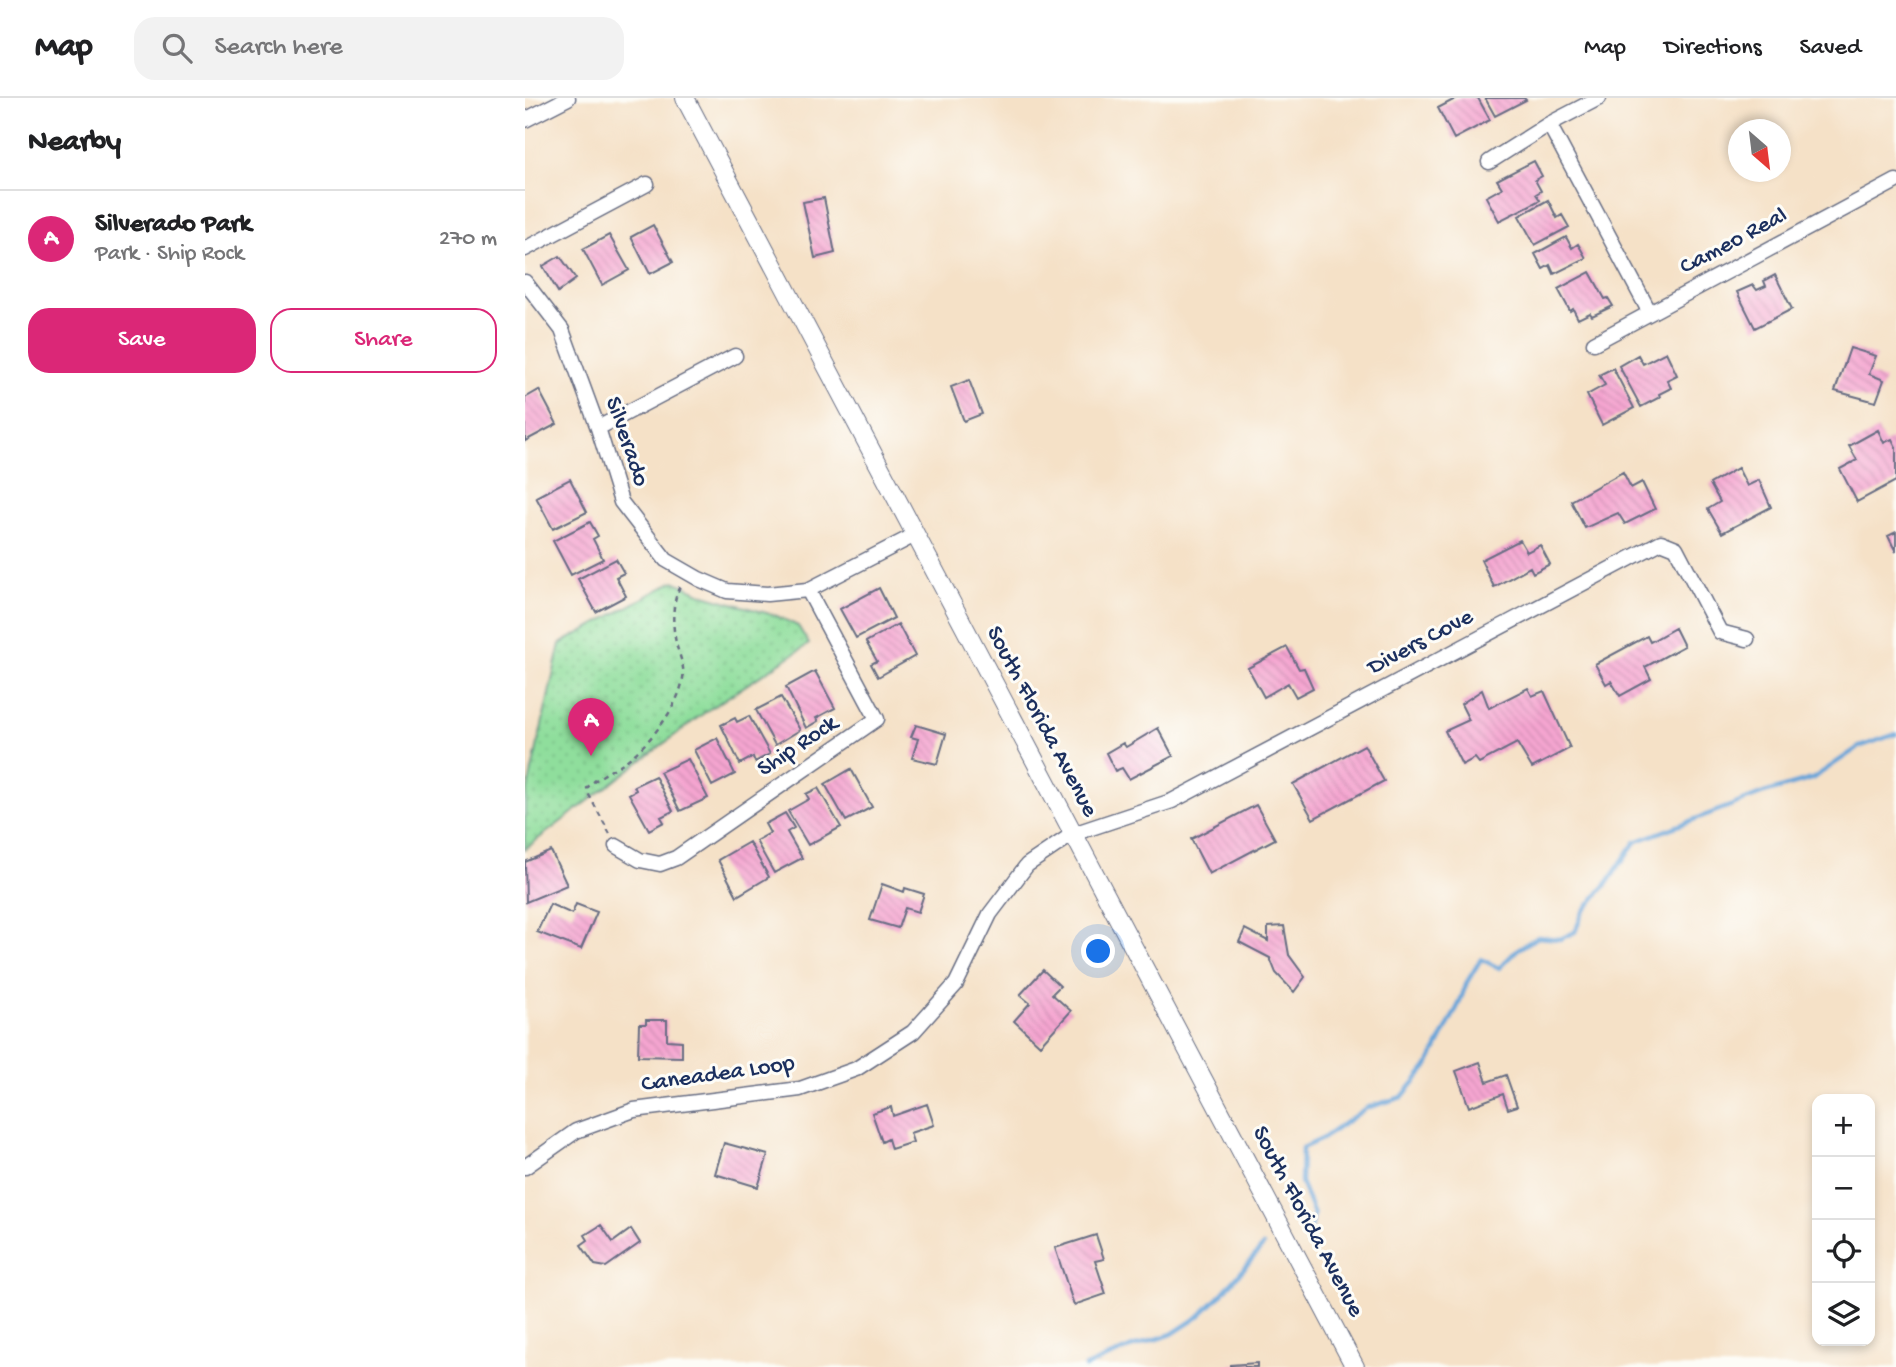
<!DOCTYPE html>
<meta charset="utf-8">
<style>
:root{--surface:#fff;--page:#f2f2f2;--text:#202124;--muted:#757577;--line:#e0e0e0;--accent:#db2777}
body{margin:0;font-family:"Gochi Hand",sans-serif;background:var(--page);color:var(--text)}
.controls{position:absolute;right:21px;bottom:21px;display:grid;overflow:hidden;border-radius:14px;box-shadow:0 4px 10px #0003}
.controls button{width:63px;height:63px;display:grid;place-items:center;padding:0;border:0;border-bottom:2px solid var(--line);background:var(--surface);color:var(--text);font:35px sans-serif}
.compass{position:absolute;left:1203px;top:21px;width:63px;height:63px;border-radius:50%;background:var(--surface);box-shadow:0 4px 10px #0003;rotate:152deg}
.you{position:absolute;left:574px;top:854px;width:24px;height:24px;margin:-18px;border:5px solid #fff;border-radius:50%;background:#1a73e8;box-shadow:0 0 0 10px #1a73e833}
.badge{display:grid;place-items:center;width:46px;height:46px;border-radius:50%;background:var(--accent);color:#fff;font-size:23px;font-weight:700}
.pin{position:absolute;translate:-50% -58px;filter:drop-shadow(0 2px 4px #0008)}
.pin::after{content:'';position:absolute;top:37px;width:24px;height:21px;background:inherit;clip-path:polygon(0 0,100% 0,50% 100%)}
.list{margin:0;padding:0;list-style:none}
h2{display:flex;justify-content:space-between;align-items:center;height:91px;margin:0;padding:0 28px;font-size:30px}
h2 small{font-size:23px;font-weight:400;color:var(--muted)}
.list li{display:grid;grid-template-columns:46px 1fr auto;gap:21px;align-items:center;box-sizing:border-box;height:98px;padding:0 28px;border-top:2px solid var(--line)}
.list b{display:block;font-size:26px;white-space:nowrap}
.list p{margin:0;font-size:23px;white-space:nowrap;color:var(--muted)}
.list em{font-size:23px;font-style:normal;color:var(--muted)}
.actions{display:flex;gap:14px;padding:21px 28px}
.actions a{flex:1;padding:16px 0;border:2px solid var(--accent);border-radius:21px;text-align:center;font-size:24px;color:var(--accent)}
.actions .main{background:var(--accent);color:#fff}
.icon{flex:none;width:38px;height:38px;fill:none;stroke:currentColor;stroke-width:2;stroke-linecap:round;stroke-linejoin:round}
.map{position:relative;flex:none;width:1371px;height:1269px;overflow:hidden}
header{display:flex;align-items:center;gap:42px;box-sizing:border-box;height:98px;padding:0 35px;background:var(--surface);border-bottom:2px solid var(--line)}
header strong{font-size:33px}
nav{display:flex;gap:38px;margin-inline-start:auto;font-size:24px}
.search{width:490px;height:63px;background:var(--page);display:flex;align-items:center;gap:18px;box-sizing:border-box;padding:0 24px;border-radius:21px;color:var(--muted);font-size:26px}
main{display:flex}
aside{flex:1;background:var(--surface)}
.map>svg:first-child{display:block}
.park{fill:url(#park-dots);stroke:#55867d;stroke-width:2}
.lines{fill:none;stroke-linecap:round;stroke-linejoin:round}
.stream{stroke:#67a4d9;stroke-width:4.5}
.building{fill:url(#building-back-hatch)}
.minor-casing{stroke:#676d83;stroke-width:17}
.major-casing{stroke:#676d83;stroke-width:20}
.path{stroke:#676d83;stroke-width:2.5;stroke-dasharray:5 5;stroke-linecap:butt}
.minor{stroke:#fff;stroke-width:14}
.major{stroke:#fff;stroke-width:18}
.labels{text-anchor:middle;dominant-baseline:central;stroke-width:6;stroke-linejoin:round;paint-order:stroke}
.street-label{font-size:24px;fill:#1b2f5e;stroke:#fdfcf7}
</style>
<header>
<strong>Map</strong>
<div class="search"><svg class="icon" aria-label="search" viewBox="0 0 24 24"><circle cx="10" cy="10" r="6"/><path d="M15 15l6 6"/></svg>Search here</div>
<nav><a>Map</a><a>Directions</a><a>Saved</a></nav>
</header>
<main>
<aside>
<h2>Nearby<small></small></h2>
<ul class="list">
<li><span class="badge">A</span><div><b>Silverado Park</b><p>Park · Ship Rock</p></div><em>270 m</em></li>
</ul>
<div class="actions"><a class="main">Save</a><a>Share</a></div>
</aside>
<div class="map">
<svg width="1371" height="1269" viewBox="0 0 1371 1269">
<defs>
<pattern id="park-dots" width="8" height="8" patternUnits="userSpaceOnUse" patternTransform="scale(1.75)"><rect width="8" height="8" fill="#8fde9c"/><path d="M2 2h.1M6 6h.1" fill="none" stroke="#7bbf89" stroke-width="1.8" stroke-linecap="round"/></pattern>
<pattern id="building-back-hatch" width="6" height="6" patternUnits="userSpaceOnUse" patternTransform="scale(1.75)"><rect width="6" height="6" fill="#f5a5d0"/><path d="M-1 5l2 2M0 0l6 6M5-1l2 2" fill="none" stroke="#d18eb5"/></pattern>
</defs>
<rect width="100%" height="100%" fill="#fdfcf7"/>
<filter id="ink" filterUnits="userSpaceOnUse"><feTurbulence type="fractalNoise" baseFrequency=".0143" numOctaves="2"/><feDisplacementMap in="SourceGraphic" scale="14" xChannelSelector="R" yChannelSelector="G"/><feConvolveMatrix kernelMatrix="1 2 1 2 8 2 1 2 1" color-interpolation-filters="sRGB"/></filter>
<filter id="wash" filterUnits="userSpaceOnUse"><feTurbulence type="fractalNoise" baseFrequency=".00686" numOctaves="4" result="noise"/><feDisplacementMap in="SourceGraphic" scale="28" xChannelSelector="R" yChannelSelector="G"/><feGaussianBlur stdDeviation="1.57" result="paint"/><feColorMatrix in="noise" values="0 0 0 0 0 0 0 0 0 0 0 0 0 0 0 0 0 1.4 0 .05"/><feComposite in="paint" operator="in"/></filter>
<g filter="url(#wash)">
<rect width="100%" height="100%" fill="#f5e1c7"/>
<path class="park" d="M149,483L179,497L252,518L273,528L284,546L183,612L0,751V704L35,546Z"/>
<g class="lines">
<path class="stream" d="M785,1131L789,1117L776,1084L777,1050L797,1041L841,1010L877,999L902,969L934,906L942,884L956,861L974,870L993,851L1013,839L1035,841L1050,834L1058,814L1083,784L1110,744L1239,695L1287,681L1334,649L1371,636
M560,1269L605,1250L647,1236L673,1219L696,1197L738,1148"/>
</g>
<g id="blocks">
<path class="building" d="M932,0H953L965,22L929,41L913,10Z
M960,0H999L1001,2L970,18Z
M1009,63L1017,78L1010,82L1016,93L1011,96L1015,102L974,123L961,99L977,90L972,82Z
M299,100L310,155L290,160L278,104Z
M1023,102L1032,120L1037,117L1044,129L1010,147L994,118Z
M128,127L148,164L125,176L106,139Z
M84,137L104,172L77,187L58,151Z
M1041,139L1047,150L1053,146L1061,160L1029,176L1025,167L1018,171L1010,156Z
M35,158L51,181L33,194L18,168Z
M1065,174L1080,201L1083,200L1088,208L1067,218L1065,215L1053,221L1048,211L1045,213L1033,191Z
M1250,177L1267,211L1230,230L1212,194L1228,187L1232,192L1241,188L1239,183Z
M1325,250L1351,258L1344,276L1359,282L1351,304L1310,293Z
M1141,254L1152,277L1142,282L1146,290L1134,296L1135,299L1116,309L1094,268L1113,257L1118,266Z
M1088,270L1109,310L1077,327L1062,297L1080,287L1074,277Z
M444,282L457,316L439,323L426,289Z
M14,292L32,326L0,343V300Z
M1353,332L1359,345L1367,341L1371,349V383L1332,404L1315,371L1332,362L1324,348Z
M1213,370L1222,388L1234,382L1246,409L1197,435L1183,411L1195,404L1185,386Z
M1098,374L1106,390L1117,384L1130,411L1100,426L1093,415L1060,430L1046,403Z
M45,381L62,414L28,431L11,399Z
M65,424L73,438L68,441L78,461L46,477L28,443Z
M1371,434V454L1363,438Z
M995,442L1002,454L1015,447L1025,466L1008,475L1005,469L969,489L956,462Z
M91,461L99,475L91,479L101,498L71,514L53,481Z
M354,490L369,520L331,540L315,511Z
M373,526L390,558L353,579L346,566L352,563L341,544Z
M1150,530L1159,548L1120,569L1126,581L1095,598L1086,583L1081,586L1070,566L1122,538L1125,544Z
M762,549L774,571L779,570L788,590L771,599L763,585L739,599L723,570Z
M290,573L310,610L291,620L293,623L281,630L261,589Z
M1003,590L1007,598L1019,593L1045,650L1007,670L992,645L954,665L950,660L937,667L920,633L944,622L936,606L957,592L964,610Z
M256,599L275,632L250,647L231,612Z
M224,618L245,656L230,664L228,659L215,666L196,627L210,620L212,624Z
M391,627L421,636L412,666L387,660L393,641L386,639Z
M633,630L648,658L604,681L597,670L590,673L581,655L598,645L601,649Z
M192,640L210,676L187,688L169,652Z
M839,647L859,683L788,721L768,686Z
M163,661L183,700L155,713L135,674Z
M326,671L347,709L321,723L300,686Z
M130,678L148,713L136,719L139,724L124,732L104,696L111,692L109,688Z
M293,690L316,729L283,747L263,713L284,701L281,696Z
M731,707L750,741L684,776L666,741Z
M260,715L269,730L262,734L277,760L249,775L231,743L245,735L240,726Z
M224,744L244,779L212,798L193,762Z
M26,753L42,787L1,804L0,764Z
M357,786L379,794L380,790L399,796L393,814L380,810L373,830L345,822Z
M25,806L47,816L51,806L72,814L56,851L12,834Z
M759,828L764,857L780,879L769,894L751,875L745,860L714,844L720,831L743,843V829Z
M518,872L535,888L527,896L546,913L515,947L489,923L505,905L495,897Z
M121,922H142V942L157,943V959L113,958L114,926H121Z
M955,964L962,984L981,977L992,1008L983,1011L978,996L944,1009L931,973Z
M402,1006L409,1027L385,1035L388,1044L366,1051L363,1041L357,1044L347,1015L366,1009L368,1018Z
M199,1045L243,1057L233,1089L190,1076Z
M76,1127L88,1144L106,1131L115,1145L81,1169L70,1167L56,1147L63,1142L60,1137Z
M571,1137L579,1161L570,1163L581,1196L549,1207L530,1150Z
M732,1265V1269H705V1267Z"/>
</g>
</g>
<g filter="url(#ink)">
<use href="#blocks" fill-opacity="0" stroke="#676d83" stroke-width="2"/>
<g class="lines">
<defs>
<path id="minor" d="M0,22L43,0
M1024,26L1125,215
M964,64L1024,26L1074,0
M0,151L122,86
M0,184L37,232L73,330L96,404L141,462L174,481L202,493L242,496L283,492L390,437
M1069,245L1371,83
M73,330L210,258
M91,748L115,762L135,766L151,760L352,621L283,492
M0,1069L51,1033L109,1012L275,991L331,971L388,934L431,886L465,816L502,767L548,736L647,703L1136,444L1151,450L1195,534L1222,541"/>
<path id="major" d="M160,0L830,1269"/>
</defs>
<use href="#minor" class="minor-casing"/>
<use href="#major" class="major-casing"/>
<path class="path" d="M85,736L64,697L62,690C73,678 88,672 101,663C124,646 154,609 158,580C160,571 155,558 152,549C147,529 146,505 156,486"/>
<use href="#minor" class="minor"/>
<use href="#major" class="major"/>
</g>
</g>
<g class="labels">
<g class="street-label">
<text transform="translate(1209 144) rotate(-28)">Cameo Real</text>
<text transform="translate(101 344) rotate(71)">Silverado</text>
<text transform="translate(896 545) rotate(-28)">Divers Cove</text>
<text transform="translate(516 624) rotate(62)">South Florida Avenue</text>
<text transform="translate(273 649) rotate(-34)">Ship Rock</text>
<text transform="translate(193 977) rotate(-8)">Caneadea Loop</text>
<text transform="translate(782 1124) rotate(62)">South Florida Avenue</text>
</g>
</g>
</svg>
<div class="controls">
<button>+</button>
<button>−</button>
<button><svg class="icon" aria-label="locate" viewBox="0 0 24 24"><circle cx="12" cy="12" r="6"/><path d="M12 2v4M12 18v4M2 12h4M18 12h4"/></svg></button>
<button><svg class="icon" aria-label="layers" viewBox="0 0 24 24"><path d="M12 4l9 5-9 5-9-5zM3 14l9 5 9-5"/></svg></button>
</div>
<svg class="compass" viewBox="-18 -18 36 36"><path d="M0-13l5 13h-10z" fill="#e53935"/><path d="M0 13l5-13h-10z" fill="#757577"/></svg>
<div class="you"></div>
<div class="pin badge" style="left:66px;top:658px">A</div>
</div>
</main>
